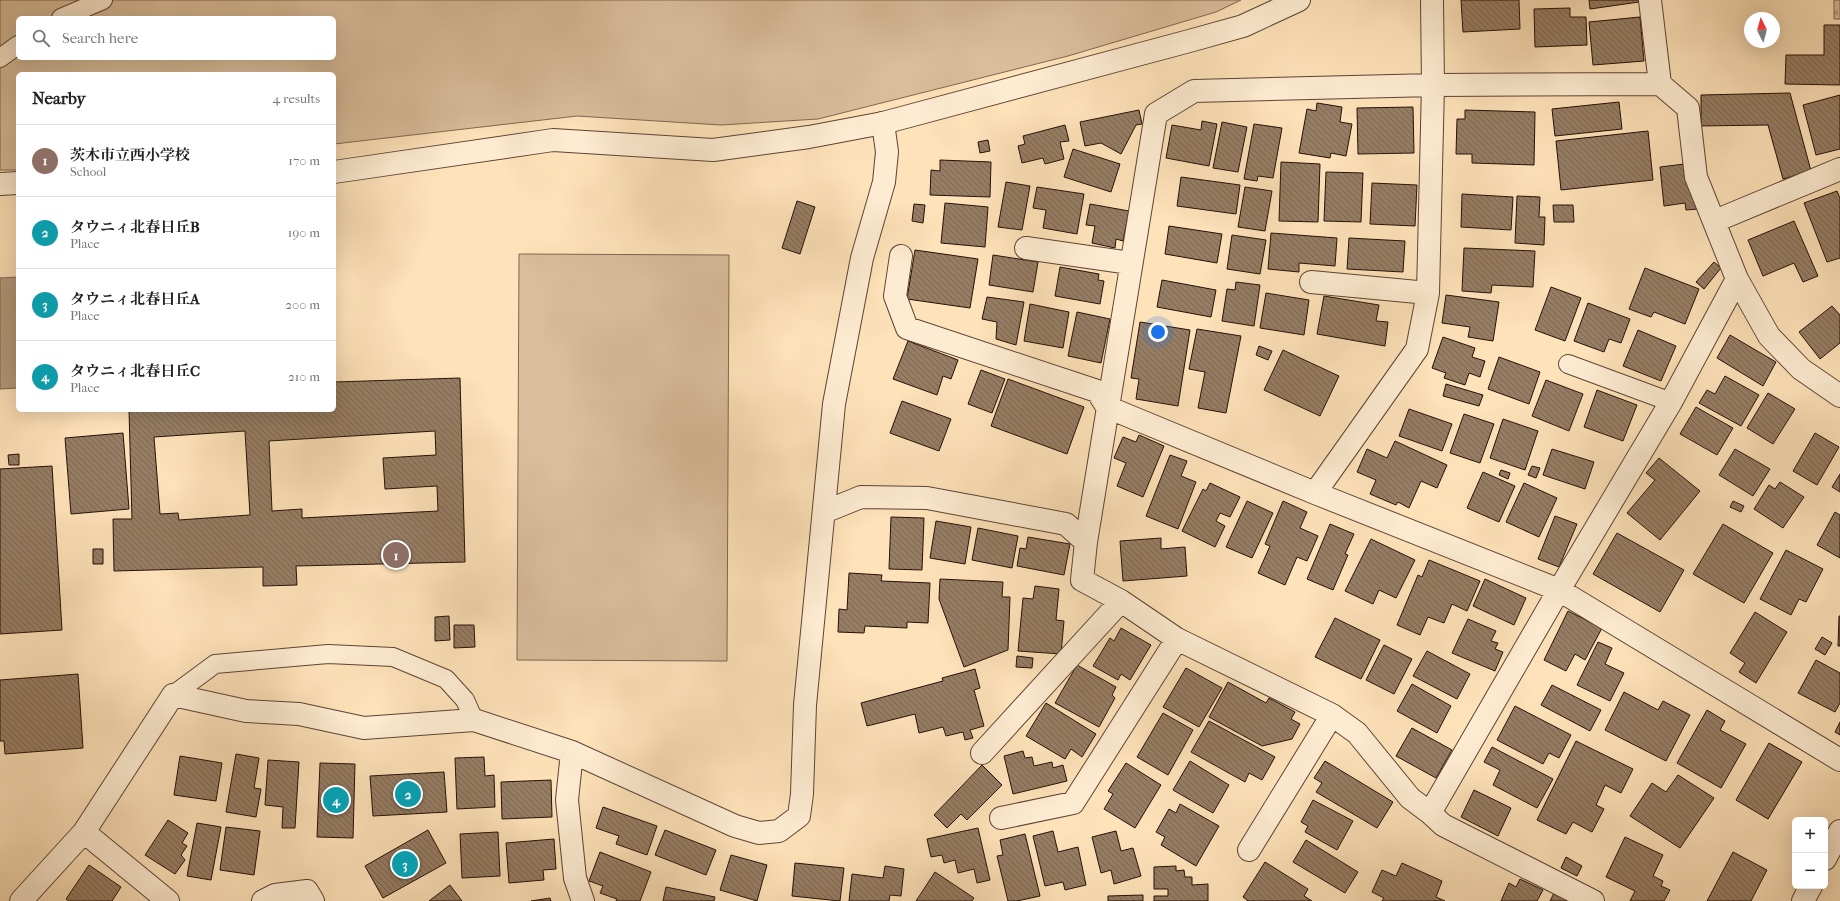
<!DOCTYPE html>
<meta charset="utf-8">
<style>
:root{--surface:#fff;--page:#f6f6f6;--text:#222;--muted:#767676;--line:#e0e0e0;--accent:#8f2418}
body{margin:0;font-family:"IM FELL French Canon","Noto Serif JP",serif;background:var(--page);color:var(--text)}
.controls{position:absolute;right:12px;bottom:12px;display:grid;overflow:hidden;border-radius:6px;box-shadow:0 4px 16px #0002}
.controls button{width:36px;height:36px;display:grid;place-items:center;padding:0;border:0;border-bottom:1px solid var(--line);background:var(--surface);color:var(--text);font:20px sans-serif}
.compass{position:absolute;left:1744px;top:12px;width:36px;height:36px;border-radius:50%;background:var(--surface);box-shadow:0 4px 16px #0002;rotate:354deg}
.you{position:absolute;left:1158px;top:332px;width:14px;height:14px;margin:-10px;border:3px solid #fff;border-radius:50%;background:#1a73e8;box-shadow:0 0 0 6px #1a73e833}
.badge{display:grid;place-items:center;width:26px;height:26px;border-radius:50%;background:var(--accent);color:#fff;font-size:13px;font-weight:700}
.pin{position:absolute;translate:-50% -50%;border:2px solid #fff;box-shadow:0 1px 4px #0006}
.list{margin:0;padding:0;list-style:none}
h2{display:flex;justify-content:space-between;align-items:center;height:52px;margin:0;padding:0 16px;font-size:17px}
h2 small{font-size:13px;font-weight:400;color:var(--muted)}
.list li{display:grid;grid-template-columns:26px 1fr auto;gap:12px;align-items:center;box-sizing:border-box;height:72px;padding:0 16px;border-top:1px solid var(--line)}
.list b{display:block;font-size:15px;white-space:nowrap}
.list p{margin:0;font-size:13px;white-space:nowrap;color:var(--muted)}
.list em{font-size:13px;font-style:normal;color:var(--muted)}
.icon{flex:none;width:22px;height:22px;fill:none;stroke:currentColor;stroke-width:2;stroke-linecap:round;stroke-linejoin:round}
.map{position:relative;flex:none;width:1840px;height:901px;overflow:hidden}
.search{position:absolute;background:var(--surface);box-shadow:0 4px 16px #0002;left:16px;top:16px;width:320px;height:44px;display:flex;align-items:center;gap:10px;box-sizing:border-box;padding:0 14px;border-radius:6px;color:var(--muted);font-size:15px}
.panel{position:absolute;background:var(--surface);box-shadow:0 4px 16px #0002;left:16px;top:72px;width:320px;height:340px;border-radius:6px}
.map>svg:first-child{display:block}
.green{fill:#d9be9b;stroke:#806751;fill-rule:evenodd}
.cemetery{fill:url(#cemetery-stones);stroke:#806751}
.water{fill:#b59b7c;stroke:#7c634d}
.building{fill:url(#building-back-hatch);stroke:#261007;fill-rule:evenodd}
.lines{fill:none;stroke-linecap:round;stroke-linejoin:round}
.service-casing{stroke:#5c4434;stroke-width:20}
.minor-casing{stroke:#5c4434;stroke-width:24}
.tertiary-casing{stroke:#5c4434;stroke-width:24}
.service{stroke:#feecd2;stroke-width:18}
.minor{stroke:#feecd2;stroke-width:22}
.tertiary{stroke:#feecd2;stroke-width:22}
</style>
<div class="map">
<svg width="1840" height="901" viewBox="0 0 1840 901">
<defs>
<pattern id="cemetery-stones" width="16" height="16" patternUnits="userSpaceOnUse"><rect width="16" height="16" fill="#d9be9b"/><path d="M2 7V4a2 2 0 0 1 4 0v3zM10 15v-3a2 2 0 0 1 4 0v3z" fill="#baa284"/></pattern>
<pattern id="building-back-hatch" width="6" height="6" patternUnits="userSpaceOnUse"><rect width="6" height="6" fill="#967d64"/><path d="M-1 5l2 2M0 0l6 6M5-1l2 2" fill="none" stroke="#7a6550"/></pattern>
</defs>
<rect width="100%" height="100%" fill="#fee2b9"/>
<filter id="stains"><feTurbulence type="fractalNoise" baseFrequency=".005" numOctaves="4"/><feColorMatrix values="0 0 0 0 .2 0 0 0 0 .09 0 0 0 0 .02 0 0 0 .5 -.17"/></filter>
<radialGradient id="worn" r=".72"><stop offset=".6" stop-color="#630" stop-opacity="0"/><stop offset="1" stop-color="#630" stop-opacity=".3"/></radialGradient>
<path class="green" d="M0,0H1241L1216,12L1068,56L818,119L721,125L577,116L334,144V74H18V170H0ZM18,18H334V58H18Z
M519,254L729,255L727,661L517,660Z"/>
<path class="cemetery" d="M1834,0H1840V19H1834Z"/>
<path class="water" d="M18,277V388L0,389V278Z"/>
<path class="building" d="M1461,0H1519L1520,29L1463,32Z
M1589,0H1639V2L1590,9Z
M1570,8V17H1586L1587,45L1535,47L1534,9Z
M1640,17L1644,61L1593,65L1589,22Z
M1824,25H1840V85L1785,84L1786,55H1824Z
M1790,93L1811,171L1783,179L1768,125L1701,126V95Z
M1840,95V149L1816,155L1803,105Z
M1619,102L1622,129L1555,136L1552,109Z
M1317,103L1342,107L1340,122L1352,124L1346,156L1331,153L1330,158L1299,153L1307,109L1316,111Z
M1413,107L1414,153L1358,154L1357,108Z
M1139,110L1142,124L1136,125L1121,154L1101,143L1085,146L1080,122Z
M1465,110L1535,112L1534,165L1472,163V154H1456L1457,119H1465Z
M1202,121L1217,124L1209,166L1166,158L1172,125L1201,130Z
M1222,122L1247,127L1238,172L1213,168Z
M1254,124L1282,128L1273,178L1258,176L1257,181L1244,179Z
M1065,125L1069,141L1060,142L1064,159L1045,164L1043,158L1022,163L1018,146L1025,144L1023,136Z
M1648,131L1653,180L1561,190L1556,141Z
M988,140L990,151L980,153L978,142Z
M1073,149L1120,164L1111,192L1064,177Z
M940,160L991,162L990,197L930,195L931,170L940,171Z
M1281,162L1320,164L1318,222L1279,221Z
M1693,163L1698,209L1686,210L1685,203L1664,206L1660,167Z
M1326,172L1363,173L1361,222L1324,221Z
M1181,177L1240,185L1236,214L1177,206Z
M1006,182L1030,186L1022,230L998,227Z
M1372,183L1417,185L1415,226L1370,224Z
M1037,187L1084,194L1077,234L1043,228L1046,210L1033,208Z
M1245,187L1272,191L1265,231L1238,227Z
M1837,191L1840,198V258L1827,262L1804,203Z
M1462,194L1513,197L1511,230L1461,227Z
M1517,196L1540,197L1539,217H1545L1544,245L1515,243Z
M797,201L815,207L800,254L782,248Z
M945,203L988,207L985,247L941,243Z
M914,204L925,205L923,223L912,221Z
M1090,204L1129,211L1123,241L1116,239L1115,248L1092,243L1095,226L1086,225Z
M1553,205H1573L1574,222H1554Z
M1794,221L1818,276L1803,282L1794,263L1763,276L1748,240Z
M1169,226L1222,234L1217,263L1165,254Z
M1271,233L1337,238L1335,266L1299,263V272L1268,269Z
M1232,235L1266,240L1260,274L1227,269Z
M1349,238L1405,241L1403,272L1347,269Z
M1464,248L1535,251L1533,287L1492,285L1491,293L1462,291Z
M915,250L978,259L970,308L907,299Z
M993,255L1038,262L1033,292L989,285Z
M1714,262L1721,268L1704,289L1696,282Z
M1060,267L1099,274L1098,280L1104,281L1100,304L1055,296Z
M1645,268L1699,289L1685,324L1654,312L1651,317L1629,309Z
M1162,280L1216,290L1211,317L1157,307Z
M1236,282L1260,285L1254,326L1222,321L1227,289L1235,290Z
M1551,287L1581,298L1565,341L1535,330Z
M1266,293L1309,300L1304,335L1260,328Z
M1446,295L1499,302L1493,341L1468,337L1470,327L1442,323Z
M1324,296L1379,305L1376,321L1388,322L1385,346L1317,334Z
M987,297L1024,302L1016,345L996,339L997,322L982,319Z
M1588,303L1630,319L1621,343L1609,339L1604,352L1574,341Z
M1030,304L1069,312L1063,348L1024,341Z
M1832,306L1840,315V343L1820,359L1799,332Z
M1077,312L1110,319L1101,363L1068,356Z
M1140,322L1190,330L1178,406L1136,399L1139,379L1131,378Z
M1197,329L1241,336L1226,413L1198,408L1205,372L1189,369Z
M1638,330L1676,346L1661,381L1623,366Z
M1730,335L1776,362L1763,386L1717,358Z
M1443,337L1475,348L1472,357L1485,361L1480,377L1469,373L1465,385L1444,378L1446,373L1432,368Z
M908,341L958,360L951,379L943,376L937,395L893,379Z
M1259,346L1272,351L1268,360L1256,355Z
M1283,350L1339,376L1320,416L1264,390Z
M1499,357L1540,372L1529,404L1488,389Z
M981,370L1005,379L992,413L968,404Z
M1725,376L1759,395L1741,426L1699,403L1707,390L1715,394Z
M460,378L465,562L296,566L297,585L263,586V567L114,571L113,519H132L129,410H334V382ZM245,431L250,515L179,520L178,513L160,514L154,437ZM435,431L436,455L383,458L385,489L437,486L438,511L302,518V509L272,511L269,441Z
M1008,379L1084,407L1067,454L991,426Z
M1546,380L1583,394L1569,431L1532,416Z
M1446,384L1483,395L1479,406L1443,396Z
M1597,390L1637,405L1623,441L1584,427Z
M1768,393L1795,409L1773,444L1747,428Z
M902,401L951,419L939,451L890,433Z
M1696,407L1733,428L1717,455L1680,434Z
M1409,409L1452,424L1442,451L1399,436Z
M1464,414L1494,424L1480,463L1450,453Z
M1503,419L1538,431L1525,470L1490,458Z
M123,433L129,509L71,514L65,438Z
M1815,433L1839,447L1817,485L1793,471Z
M1139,435L1164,446L1143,497L1117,486L1126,463L1114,458L1123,437L1136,442Z
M1395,441L1447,465L1437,488L1421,481L1409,508L1398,502L1396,505L1370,494L1376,480L1357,472L1367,449L1387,458Z
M1552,449L1594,462L1585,489L1543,475Z
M1735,449L1770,469L1753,496L1719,475Z
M19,454V465H9L8,455Z
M1170,455L1187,461L1181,476L1196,482L1178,529L1146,516Z
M1659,458L1700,491L1660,540L1627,513L1655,480L1646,473Z
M52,466L62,630L0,634V469Z
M1532,466L1540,468L1536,478L1528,475Z
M1501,470L1510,473L1508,479L1499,475Z
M1483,472L1515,486L1499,522L1467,508Z
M1840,474V492L1832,487Z
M1780,482L1804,497L1783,528L1754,509L1769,485L1775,489Z
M1210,483L1240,497L1230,517L1220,513L1216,521L1225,526L1215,547L1182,531L1203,489L1206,491Z
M1524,483L1557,498L1539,537L1506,522Z
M1247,501L1273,513L1252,558L1226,547Z
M1283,501L1307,512L1300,528L1318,536L1307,561L1297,557L1285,585L1258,573L1270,546L1265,544Z
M1733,501L1744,506L1741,512L1730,507Z
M1835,512L1840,515V558L1817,545Z
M1555,516L1577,524L1559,567L1538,559Z
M891,517L924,518L922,570L889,569Z
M936,521L971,527L965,564L930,558Z
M1330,524L1354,534L1345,554L1348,555L1333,590L1307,579Z
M1723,524L1773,553L1744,603L1693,574Z
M978,528L1018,536L1012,568L972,560Z
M1617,533L1684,570L1660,612L1593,574Z
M1028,537L1070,544L1064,575L1017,566L1020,548L1026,549Z
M1161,538V549L1185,547L1187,576L1123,581L1120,541Z
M1371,539L1415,560L1396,598L1379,590L1373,604L1345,591Z
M93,549H103V564H93Z
M1786,550L1823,569L1806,602L1799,599L1791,615L1760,599Z
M1429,560L1480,581L1467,611L1452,604L1444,623L1428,617L1420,635L1397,625L1418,575L1422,577Z
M849,573L882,575L881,581L930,583L928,623L907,622V628L865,626L864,633L838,632L839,609L847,610Z
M940,579L1003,582L1002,597H1010L1008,650L964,667L939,599Z
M1485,579L1526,598L1514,625L1473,606Z
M1035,586L1059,589L1056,620L1064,621L1061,654L1018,651L1023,598L1033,599Z
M1568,611L1602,628L1585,660L1575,654L1566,671L1544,660Z
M1755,612L1787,632L1756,683L1739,672L1745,663L1730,653Z
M449,616L450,640L435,641V617Z
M1839,616H1840V646H1838Z
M1335,618L1380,640L1361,679L1315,657Z
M1468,619L1496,631L1491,641L1498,643L1495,649L1503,652L1495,671L1452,653Z
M454,625H474L475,647L454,648Z
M1121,628L1151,645L1130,680L1121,674L1118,680L1093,666L1110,638L1114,641Z
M1822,637L1832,643L1825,655L1815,649Z
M1598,642L1612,648L1605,664L1624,673L1610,701L1577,685Z
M1384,645L1412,659L1394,694L1366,680Z
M1427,651L1470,674L1457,699L1413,676Z
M1017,656L1033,658L1032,668L1016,667Z
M1816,660L1840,673V703L1835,712L1798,693Z
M1077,665L1116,687L1112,695L1115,698L1099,727L1055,703Z
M1186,668L1222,688L1199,727L1163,707Z
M975,669L980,688L974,690L984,726L970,730L973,738L965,740L963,732L946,736L943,727L919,733L915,714L867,726L861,703L943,681L942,678Z
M78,674L83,748L5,754L4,741H0V680Z
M1228,682L1266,703L1269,698L1295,712L1291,719L1300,724L1292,739L1262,746L1209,717Z
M1412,684L1451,706L1437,733L1397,711Z
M1552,685L1601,710L1590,731L1541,705Z
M1624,692L1658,710L1663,701L1690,715L1666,761L1605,730Z
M1046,703L1096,734L1082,757L1071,749L1065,759L1026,736Z
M1515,706L1571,735L1559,758L1549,753L1543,764L1497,740Z
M1707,710L1725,721L1720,730L1746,744L1721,788L1677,763Z
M1163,713L1193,730L1168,775L1137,757Z
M1209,721L1275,757L1262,780L1249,773L1245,782L1191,752Z
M1840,722V735L1835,732Z
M1412,728L1452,750L1436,778L1396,756Z
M1576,741L1633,769L1621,793L1605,785L1596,805L1604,809L1592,832L1573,822L1566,834L1537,820Z
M1769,743L1802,762L1768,819L1736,800Z
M1492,747L1553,779L1537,808L1493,785L1500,770L1484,762Z
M1023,751L1025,758L1032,757L1034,766L1052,762L1053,768L1063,765L1067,781L1013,794L1004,756Z
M236,754L259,758L254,788L261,789L256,817L226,812Z
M180,756L222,763L216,801L174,795Z
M484,757L485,776L494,775L495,807L457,809L455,758Z
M268,760L299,762L295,828H282L283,807L265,805Z
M1190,761L1229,785L1213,813L1173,790Z
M1325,761L1393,802L1377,828L1316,792L1322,783L1314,778Z
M320,763L355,764L353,838L317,837Z
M1126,763L1161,785L1135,828L1104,809L1113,794L1108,791Z
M982,765L1002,785L967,820L961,814L947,828L934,815Z
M444,772L447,812L373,816L370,776Z
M1678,775L1714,798L1680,848L1630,816L1652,783L1666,792Z
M551,780L552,817L502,819L501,782Z
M1474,790L1511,808L1498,836L1461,817Z
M1313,800L1353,821L1337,850L1305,832L1308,826L1301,822Z
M1180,804L1219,826L1196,866L1161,845L1165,837L1156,832L1169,809L1176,813Z
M603,807L657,826L647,855L616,844L619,836L596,828Z
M168,820L188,833L182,843L187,846L181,855L185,860L175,874L145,855Z
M197,823L221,827L211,880L187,876Z
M226,827L260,831L254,875L220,870Z
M978,828L990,880L977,883L974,869L958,873L955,860L944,863L942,855L931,857L927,839Z
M428,830L446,863L383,898L365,866Z
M665,830L716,850L706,875L655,855Z
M1053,831L1058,852L1078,847L1086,885L1065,890L1063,882L1045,886L1033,836Z
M1116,831L1121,851L1133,848L1141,876L1114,884L1111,870L1101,873L1092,837Z
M498,832L500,876L462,878L460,834Z
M1025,834L1040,896L1017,901H1008L997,856L1003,855L1000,840Z
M1625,837L1663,855L1653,876L1663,881L1661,886L1670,890L1664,901H1630L1635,891L1606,877Z
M554,839L556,869L543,870L544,880L509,883L506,843Z
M1306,840L1358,872L1345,893L1293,862Z
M600,852L651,872L640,901H616L617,899L600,893L603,886L589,881Z
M1733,852L1767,870L1751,901H1707Z
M731,855L767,865L757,901L720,890Z
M1566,857L1582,866L1577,876L1561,868Z
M1265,862L1308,889L1304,896L1312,901H1248L1243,897Z
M795,863L844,868L840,901L792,896Z
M1402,863L1442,881L1436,897L1445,901H1382L1384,898L1372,892L1382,870L1396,876Z
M89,865L121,887L112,901H69L66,899Z
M885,866L904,869L901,896L890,895L889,901H849L852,874L883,878Z
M1176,866V871L1184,870L1185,877H1192V885L1208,884V901H1154V896H1168V889H1154V867Z
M935,872L974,898L972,901H916Z
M1520,879L1543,890L1537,901H1501L1509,883L1516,887Z
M450,885L462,901H429Z
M666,887L715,897L714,901H663Z
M1554,893L1569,901H1550Z
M1143,895V901H1108V896Z
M550,898L551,901H531Z"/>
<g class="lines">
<defs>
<path id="service" d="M61,18L103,0
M0,58L18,45
M1568,364L1671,402
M173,695L215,664L328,654L393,657L446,679L465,700L474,720"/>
<path id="minor" d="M1432,0L1433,85L1660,84L1688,108L1696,177L1737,279L1769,336L1801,369L1840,396
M1650,0L1660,84
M1715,221L1840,169
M1026,248L1130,263
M901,256L895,296L907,328L1097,391L1107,407L1315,493L1559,590L1840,760
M1311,282L1428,293
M1315,493L1417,349L1428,293L1433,85L1194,91L1156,114L1086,542L1082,580L1121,601L1177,639L1332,715L1357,733L1410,798L1430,813L1443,825L1593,901
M824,512L861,497L927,498L1066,524L1086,542
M572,752L567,800L575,878L583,901
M982,753L1121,601
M1430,813L1559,590L1671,402L1737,279
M1001,818L1073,803L1177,639
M84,832L168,901
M1249,850L1332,715
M1825,859L1840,831
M21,901L84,832L173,695L246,711L299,714L364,728L474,720L572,752L735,826L759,833L779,831L799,816L802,794L805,705L834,404L862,258L884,182L887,152L883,123
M263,901L275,895L307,891L313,901
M1803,901L1811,886"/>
<path id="tertiary" d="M334,172L553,140L713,150L809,137L883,123L1193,40L1243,26L1299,0
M0,184L18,183"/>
</defs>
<use href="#service" class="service-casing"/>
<use href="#minor" class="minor-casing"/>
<use href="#tertiary" class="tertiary-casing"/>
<use href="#service" class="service"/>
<use href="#minor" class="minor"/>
<use href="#tertiary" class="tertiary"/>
</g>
<rect width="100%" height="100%" filter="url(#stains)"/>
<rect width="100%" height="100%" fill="url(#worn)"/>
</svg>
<div class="controls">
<button>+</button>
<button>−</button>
</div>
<svg class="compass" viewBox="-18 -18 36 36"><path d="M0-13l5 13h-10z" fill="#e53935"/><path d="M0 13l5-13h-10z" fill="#767676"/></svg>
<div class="you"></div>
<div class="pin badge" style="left:396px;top:555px;background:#8d6e63">1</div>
<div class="pin badge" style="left:408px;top:794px;background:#0f9aa8">2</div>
<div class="pin badge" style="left:405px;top:864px;background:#0f9aa8">3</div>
<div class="pin badge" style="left:336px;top:800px;background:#0f9aa8">4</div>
<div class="search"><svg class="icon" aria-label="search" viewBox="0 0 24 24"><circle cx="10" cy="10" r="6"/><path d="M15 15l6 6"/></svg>Search here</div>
<section class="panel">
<h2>Nearby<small>4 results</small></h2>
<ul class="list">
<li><span class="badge" style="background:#8d6e63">1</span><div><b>茨木市立西小学校</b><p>School</p></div><em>170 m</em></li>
<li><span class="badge" style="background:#0f9aa8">2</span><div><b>タウニィ北春日丘B</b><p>Place</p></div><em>190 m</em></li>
<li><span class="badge" style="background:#0f9aa8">3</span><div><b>タウニィ北春日丘A</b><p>Place</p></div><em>200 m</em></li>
<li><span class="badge" style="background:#0f9aa8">4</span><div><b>タウニィ北春日丘C</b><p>Place</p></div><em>210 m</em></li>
</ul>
</section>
</div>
